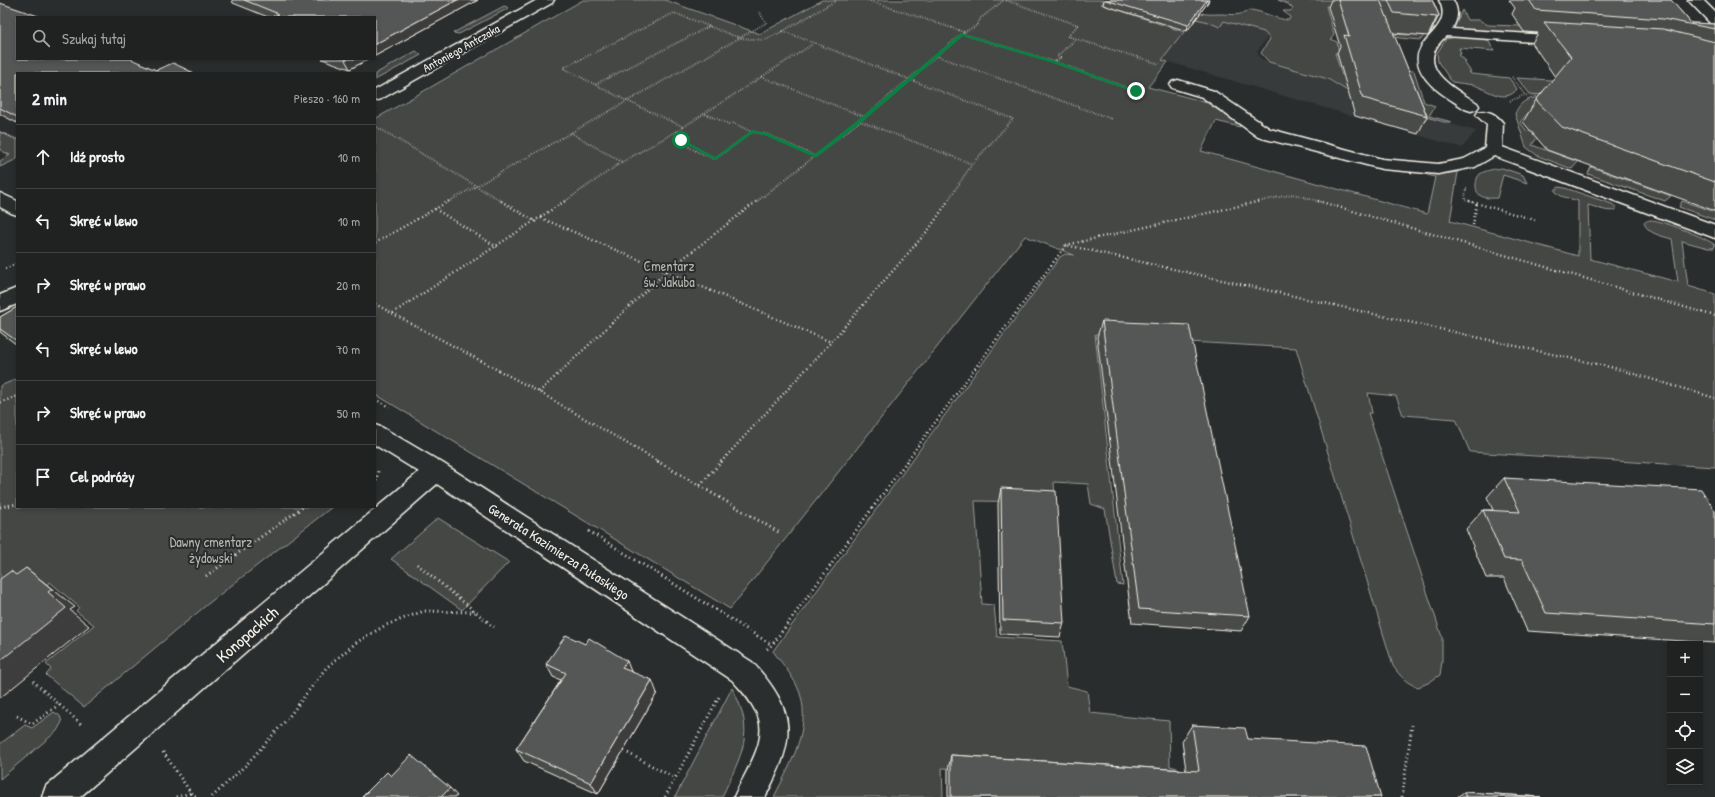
<!DOCTYPE html>
<html lang="pl">
<meta charset="utf-8">
<style>
:root{--surface:#202222;--page:#2d2f2f;--text:#f1f3f6;--muted:#a2a4a5;--line:#3d3f40}
body{margin:0;font-family:"Patrick Hand",sans-serif;background:var(--page);color:var(--text)}
.controls{position:absolute;right:12px;bottom:12px;display:grid;overflow:hidden;border-radius:0px;box-shadow:0 2px 6px #0003}
.controls button{width:36px;height:36px;display:grid;place-items:center;padding:0;border:0;border-bottom:1px solid var(--line);background:var(--surface);color:var(--text);font:20px sans-serif}
.stop{position:absolute;width:12px;height:12px;margin:-9px;border:3px solid #0b8043;border-radius:50%;background:#fff}
.stop.end{background:#0b8043;border-color:#fff;box-shadow:0 1px 4px #0008}
.list{margin:0;padding:0;list-style:none}
h2{display:flex;justify-content:space-between;align-items:center;height:52px;margin:0;padding:0 16px;font-size:17px}
h2 small{font-size:13px;font-weight:400;color:var(--muted)}
.list li{display:grid;grid-template-columns:26px 1fr auto;gap:12px;align-items:center;box-sizing:border-box;height:64px;padding:0 16px;border-top:1px solid var(--line)}
.list b{display:block;font-size:15px;white-space:nowrap}
.list em{font-size:13px;font-style:normal;color:var(--muted)}
.icon{flex:none;width:22px;height:22px;fill:none;stroke:currentColor;stroke-width:2;stroke-linecap:round;stroke-linejoin:round}
.map{position:relative;flex:none;width:1715px;height:797px;overflow:hidden}
.search{position:absolute;background:var(--surface);box-shadow:0 2px 6px #0003;left:16px;top:16px;width:360px;height:44px;display:flex;align-items:center;gap:10px;box-sizing:border-box;padding:0 14px;border-radius:0px;color:var(--muted);font-size:15px}
.panel{position:absolute;background:var(--surface);box-shadow:0 2px 6px #0003;left:16px;top:72px;width:360px;height:436px;border-radius:0px}
.map>svg:first-child{display:block}
.built{fill:#373a3a}
.green{fill:#444645;stroke:#9c9c96}
.lines{fill:none;stroke-linecap:round;stroke-linejoin:round}
.street-casing{stroke:#f4f1e8;stroke-width:3}
.secondary-casing{stroke:#f4f1e8;stroke-width:3}
.path-far2{stroke:#f4f1e8;stroke-width:2;stroke-dasharray:0.5 2;stroke-linecap:butt}
.path-far1{stroke:#f4f1e8;stroke-width:2.5;stroke-dasharray:1 3;stroke-linecap:butt}
.path{stroke:#f4f1e8;stroke-width:3;stroke-dasharray:1 3.5;stroke-linecap:butt}
.street{fill:#2a2d2e;fill-rule:evenodd}
.secondary{fill:#2a2d2e;fill-rule:evenodd}
.wall{fill:#494b4a;stroke:#f4f1e8}
.shaded-wall{fill:#3c3d3c;stroke:#f4f1e8}
.building{fill:#555756;stroke:#f4f1e8}
.route{fill:#0b8043}
.labels{text-anchor:middle;dominant-baseline:central;stroke-width:4;stroke-linejoin:round;paint-order:stroke}
.far-street-label{font-size:12px;fill:#f4f1e8;stroke:#2a2d2e}
.park-label{font-size:14px;fill:#b6b5af;stroke:#2a2d2e}
.street-label{font-size:14px;fill:#f4f1e8;stroke:#2a2d2e}
.near-street-label{font-size:17px;fill:#f4f1e8;stroke:#2a2d2e}
</style>
<div class="map">
<svg width="1715" height="797" viewBox="0 0 1715 797">
<rect width="100%" height="100%" fill="#2a2d2e"/>
<filter id="ink" filterUnits="userSpaceOnUse"><feTurbulence type="fractalNoise" baseFrequency=".025" numOctaves="2"/><feDisplacementMap in="SourceGraphic" scale="8" xChannelSelector="R" yChannelSelector="G"/><feConvolveMatrix kernelMatrix="1 2 1 2 8 2 1 2 1" color-interpolation-filters="sRGB"/></filter>
<g filter="url(#ink)">
<path class="built" d="M1106,0H1210L1201,13L1271,32L1257,52L1260,58L1269,62L1328,79L1358,98L1476,131L1462,148L1162,60L1184,32L1101,4Z"/>
<path class="green" d="M583,0H665L760,34L822,0H1106L1101,4L1184,32L1162,60L1168,62L1148,87L1206,102L1239,124L1240,127L1216,121L1201,151L1427,214L1435,177L1416,172V171L1436,175L1458,172L1450,221L1578,256V201L1561,196L1555,191L1556,189L1559,187L1565,188L1612,204L1616,207V210C1607,213 1597,207 1588,205L1590,259L1678,282L1672,239C1662,236 1648,234 1644,223C1644,222 1649,220 1650,220C1659,219 1707,238 1715,245L1714,248H1708L1682,241L1688,286L1715,294V467L1470,452L1456,419L1403,415L1396,396L1368,393L1372,413H1368L1442,637V661L1440,675L1428,683L1418,687C1406,683 1401,677 1393,666L1296,348L1189,342V340L1095,334L1123,585L1117,584L1105,509L1091,504L1088,484L1054,482L1055,502L975,501L982,604L994,605L997,637L1062,641L1067,686L1087,691L1090,713L1169,721L1170,766L1180,769V779L942,768L943,797H774C790,765 815,723 797,686C791,674 781,662 773,651L1060,257L1065,254L1074,255L1025,236L730,609L375,394V119Z
M1278,0H1408L1434,3L1438,13L1421,40L1399,38L1393,36L1392,34L1408,35L1398,12L1326,6L1334,35L1331,39L1337,42L1339,53H1335L1342,75L1350,76L1394,70L1414,71L1424,102L1435,106L1429,116L1452,122H1444L1357,97L1328,79L1269,62L1261,53L1270,39L1264,32L1224,21L1220,27L1205,21L1196,19L1201,13C1208,15 1212,14 1220,14C1232,14 1239,17 1250,10C1263,11 1277,20 1289,20L1290,17L1283,11H1290L1293,9L1288,4Z
M504,6L509,8L459,34L453,33Z
M1462,10L1467,20H1479L1488,25L1519,26L1658,42L1454,29Z
M1462,36L1487,38L1494,51L1459,48L1461,54L1459,55L1466,61L1464,62L1471,72H1469L1471,74L1509,78L1517,89C1505,105 1487,89 1474,85C1466,84 1459,83 1452,82L1438,62L1437,53L1446,39Z
M416,51L421,55L375,80V74Z
M1517,78L1568,81L1586,98L1530,94Z
M1534,98L1547,99L1535,105L1520,122L1526,130L1539,135L1532,145L1578,162L1572,169L1538,156L1526,147L1515,114C1519,104 1524,100 1534,98Z
M0,132L17,140V159L0,167V161L10,155L0,150Z
M1591,167L1671,196L1665,201L1588,174Z
M1502,168L1523,175L1527,183L1503,175L1497,198C1484,199 1475,197 1476,183C1477,179 1477,177 1480,174C1486,170 1495,169 1502,168Z
M1682,201L1715,212V220L1679,207Z
M17,379V507H332L209,603L84,707L46,675L51,669L46,664L94,625L76,611L79,607L50,582L0,617V386Z
M438,518L509,562L462,610L391,559Z
M732,688C757,734 741,754 722,797H675Z
M54,712L60,716L62,722L57,731L0,779V744L25,725L32,728Z"/>
<g class="lines">
<defs>
<path id="street" d="M1439,0H1453C1459,11 1458,18 1452,29L1564,36L1569,37L1571,40L1569,43L1564,44L1446,36C1442,40 1438,44 1436,48C1422,73 1460,92 1477,103L1479,106L1477,109L1471,111L1465,109C1452,100 1436,92 1426,79C1396,40 1458,34 1439,0Z
M1688,0H1703L1715,12V24L1710,23Z
M1178,80L1214,91L1270,129L1382,159L1438,164L1464,159L1485,148L1487,125L1476,115L1478,112C1488,109 1497,115 1503,123L1502,147L1715,225V238L1494,156L1475,167L1438,174L1382,169L1258,137L1202,97L1172,88L1170,85L1172,82Z
M0,193L17,201V215L11,213L0,207Z
M375,425L383,428L444,464L752,662C798,712 796,739 765,797H734C745,771 772,738 755,710C749,698 741,690 732,680L437,484L80,797H42L46,786L419,472L375,445Z"/>
<path id="secondary" d="M537,0H554L552,3L381,99L375,101V90Z
M17,288V304L0,311V295Z"/>
</defs>
<use href="#street" class="street-casing"/>
<use href="#secondary" class="secondary-casing"/>
<path class="path-far2" d="M783,31L837,0
M964,32L976,26L981,18L1004,0
M963,34L1055,62L1060,58L1057,56L1076,39L1068,36L1078,25L1005,0
M1076,39L1160,64
M937,56L1112,119
M1055,62L1136,91
M762,77L865,117
M1512,77L1525,95
M596,84L710,26
M1510,101L1525,95L1542,97
M860,121L964,32L867,0
M375,126L503,202
M684,127L627,101L563,68L674,13L740,38L765,40L783,31L1013,119L972,164L947,202
M677,131C682,148 701,153 715,159L752,132L733,123L729,124L705,114
M0,132L17,139
M752,132L766,134L815,156L860,121L972,164
M571,133L622,162
M1466,188L1465,200L1473,202
M448,202L766,23L759,11
M564,202L622,162L677,131L813,44
M756,202L815,156
M1257,202L1293,194L1321,202"/>
<path class="path-far1" d="M501,201L536,222
M1318,201L1715,316
M1469,201L1535,220
M435,209L497,247
M541,218L831,342L930,228L948,201
M1473,225L1477,203
M375,243L449,201
M1066,245L1261,201
M5,269L17,263
M375,304L539,392L659,462
M393,313L565,201
M539,392L667,271L757,201
M375,399L389,407
M0,403L17,396
M721,462L831,342
M906,462L1066,245L1614,368L1715,398"/>
<path class="path" d="M657,461L780,533
M376,481L378,471
M700,485L722,461
M0,507L17,504
M589,531L772,645
M417,564L494,627
M206,576L303,507
M767,649L772,645L907,461
M33,681L82,725
M17,716L32,724L60,704
M624,751L675,778
M163,752L191,793L197,797
M176,797L191,793
M212,797L246,765L288,718L326,668L357,642L386,625L424,611L475,612
M665,797L720,695
M1402,797L1412,725"/>
<use href="#street" class="street"/>
<use href="#secondary" class="secondary"/>
</g>
<path class="wall" d="M232,0H478L375,56V17H268L233,3Z
M1104,0H1209L1208,2L1187,31L1103,5Z
M1331,0H1432L1439,15L1430,34L1428,36L1393,33L1427,116L1418,134L1355,116L1337,53L1340,46L1328,7Z
M1509,0H1671L1691,23L1715,24V211L1547,150L1523,122L1536,100L1555,77L1532,43L1538,33L1524,32L1512,14L1515,8Z
M0,3L17,59L107,60L156,70L17,73V123L0,114Z
M322,59H369L350,69Z
M17,307V345L0,332V317Z
M1102,321L1250,616L1241,631L1132,623L1097,337Z
M1504,478L1715,511V643L1527,631L1504,578H1486L1466,529L1483,510H1493L1487,497Z
M1001,488L1064,623L1060,637L1000,634L998,504Z
M546,664L631,671L657,693L598,794L524,761L516,749L561,680L553,677Z
M1192,725L1248,739L1381,797H948V770L951,755L1186,770L1182,741Z
M1464,792L1541,797H1457Z"/>
<path class="shaded-wall" d="M457,0H478L375,56V44Z
M1207,0H1209L1208,2L1187,31L1188,25Z
M1439,15L1430,34L1428,36L1437,17Z
M347,59H369L350,69L345,60Z
M26,568L75,607L70,610L89,626L0,698V661L48,592Z
M627,661L632,674L622,668Z
M652,680L657,693L598,794L591,783Z
M450,788L457,796L456,797H441Z"/>
<path class="building" d="M244,0H457L375,44V17H276L273,16L279,14Z
M1106,0H1207L1188,25Z
M1338,0H1380L1427,116L1363,98L1344,35L1349,36Z
M1388,0H1432L1439,15L1437,17L1394,13Z
M1529,0H1671L1691,23L1715,24V29L1663,19L1536,10Z
M0,3L41,17H17V59H105L107,60L108,59H131L156,70L173,63L194,73H17V117L0,108Z
M1544,22L1663,29L1715,42V182L1562,127L1536,100L1571,57Z
M17,307V341L0,329V317Z
M1102,321L1189,325L1250,616L1139,609Z
M1504,478L1701,489L1715,511V624L1546,613L1522,560L1504,559L1483,510L1520,512Z
M1001,488L1056,491L1064,623L1003,620Z
M26,568L52,589L48,592L66,608L0,661V579L11,571L16,575Z
M566,635L585,644L589,638L627,661L622,668L652,680L591,783L516,749L566,673L546,664Z
M1192,725L1245,728L1248,739L1366,746L1381,797H951V755L1199,771Z
M411,755L450,788L441,797H362L387,772L391,776Z
M1464,792L1541,797H1466Z"/>
</g>
<path class="route" d="M961,33L1056,61L1138,91L1134,92L1053,63L963,36L862,122L817,157H814L764,135L753,133L715,160L678,140L682,139L715,157L752,130L767,133L815,154L858,120Z"/>
<g class="labels">
<g class="far-street-label">
<text transform="translate(461 48) rotate(-29)">Antoniego Antczaka</text>
</g>
<g class="park-label">
<text x="669" y="265">Cmentarz<tspan x="669" dy="16">św. Jakuba</tspan></text>
<text x="211" y="541">Dawny cmentarz<tspan x="211" dy="16">żydowski</tspan></text>
</g>
<g class="street-label">
<text transform="translate(559 551) rotate(33)">Generała Kazimierza Pułaskiego</text>
</g>
<g class="near-street-label">
<text transform="translate(247 634) rotate(-41)">Konopackich</text>
</g>
</g>
</svg>
<div class="controls">
<button>+</button>
<button>−</button>
<button><svg class="icon" aria-label="locate" viewBox="0 0 24 24"><circle cx="12" cy="12" r="6"/><path d="M12 2v4M12 18v4M2 12h4M18 12h4"/></svg></button>
<button><svg class="icon" aria-label="layers" viewBox="0 0 24 24"><path d="M12 4l9 5-9 5-9-5zM3 14l9 5 9-5"/></svg></button>
</div>
<div class="stop" style="left:681px;top:140px"></div>
<div class="stop end" style="left:1136px;top:91px"></div>
<div class="search"><svg class="icon" aria-label="search" viewBox="0 0 24 24"><circle cx="10" cy="10" r="6"/><path d="M15 15l6 6"/></svg>Szukaj tutaj</div>
<section class="panel">
<h2>2 min<small>Pieszo · 160 m</small></h2>
<ul class="list">
<li><svg class="icon" aria-label="ahead" viewBox="0 0 24 24"><path d="M12 20V5M6 11l6-6 6 6"/></svg><div><b>Idź prosto</b></div><em>10 m</em></li>
<li><svg class="icon" aria-label="left" viewBox="0 0 24 24"><path d="M17 20v-9H6M10 6l-5 5 5 5"/></svg><div><b>Skręć w lewo</b></div><em>10 m</em></li>
<li><svg class="icon" aria-label="right" viewBox="0 0 24 24"><path d="M7 20v-9h11M14 6l5 5-5 5"/></svg><div><b>Skręć w prawo</b></div><em>20 m</em></li>
<li><svg class="icon" aria-label="left" viewBox="0 0 24 24"><path d="M17 20v-9H6M10 6l-5 5 5 5"/></svg><div><b>Skręć w lewo</b></div><em>70 m</em></li>
<li><svg class="icon" aria-label="right" viewBox="0 0 24 24"><path d="M7 20v-9h11M14 6l5 5-5 5"/></svg><div><b>Skręć w prawo</b></div><em>50 m</em></li>
<li><svg class="icon" aria-label="arrive" viewBox="0 0 24 24"><path d="M6 21V4h12l-3 4 3 4H6"/></svg><div><b>Cel podróży</b></div></li>
</ul>
</section>
</div>
